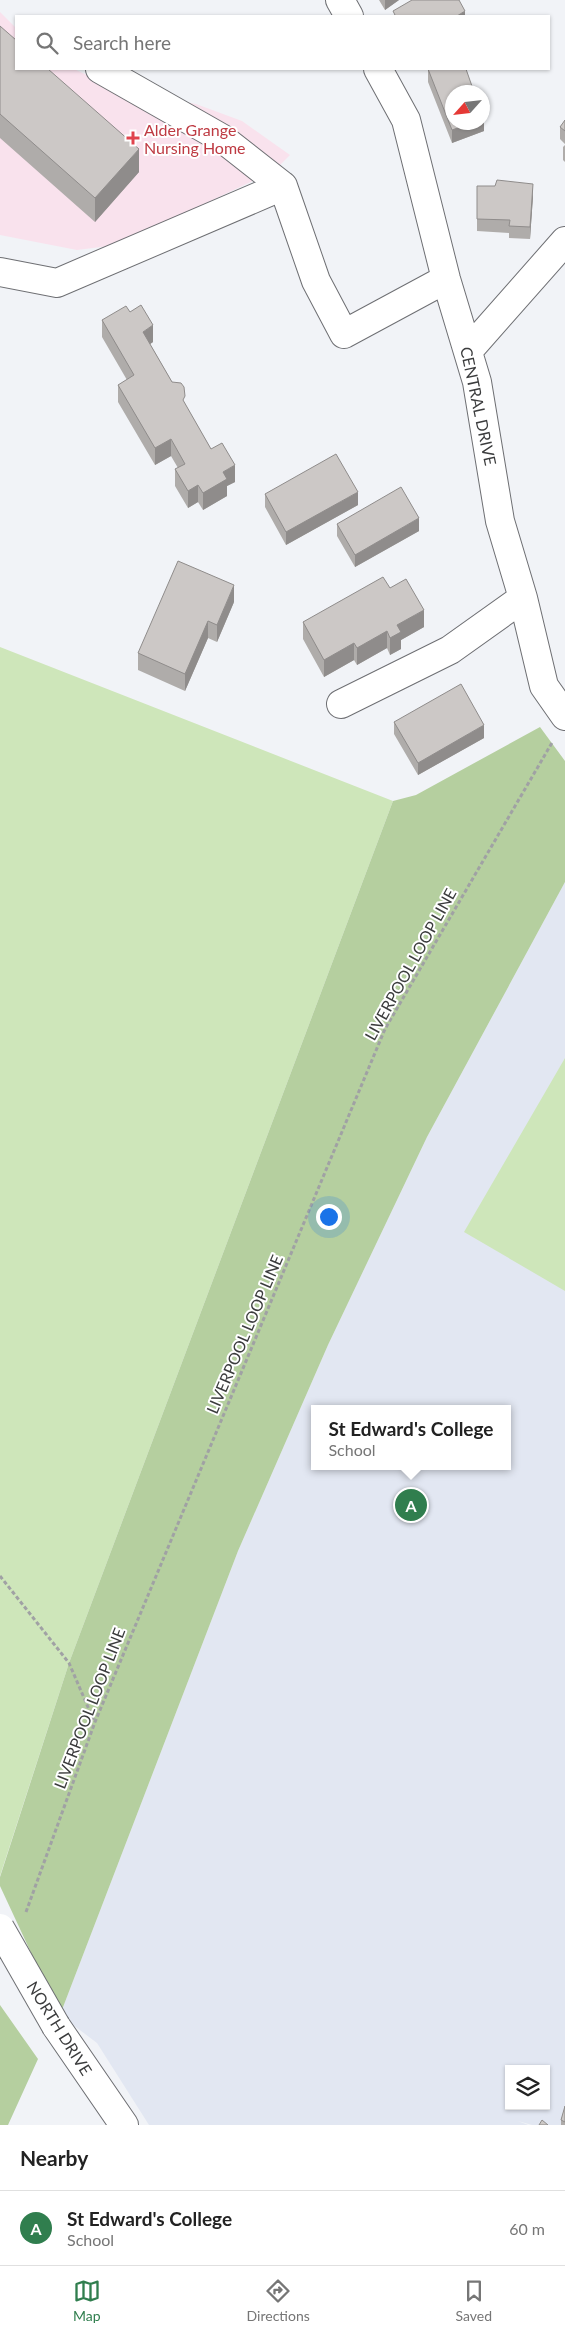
<!DOCTYPE html>
<style>
:root{--surface:#fff;--page:#f2f2f2;--text:#222;--muted:#767676;--line:#e0e0e0;--accent:#307e4e}
body{margin:0;font-family:Lato,sans-serif;background:var(--page);color:var(--text)}
.controls{position:absolute;right:15px;bottom:15px;display:grid;overflow:hidden;border-radius:0px;box-shadow:0 1px 4px #0004}
.controls button{width:45px;height:45px;display:grid;place-items:center;padding:0;border:0;border-bottom:1px solid var(--line);background:var(--surface);color:var(--text);font:25px sans-serif}
.compass{position:absolute;left:445px;top:85px;width:45px;height:45px;border-radius:50%;background:var(--surface);box-shadow:0 1px 4px #0004;rotate:243deg}
.you{position:absolute;left:328px;top:1216px;width:18px;height:18px;margin:-12px;border:4px solid #fff;border-radius:50%;background:#1a73e8;box-shadow:0 0 0 8px #1a73e833}
.badge{display:grid;place-items:center;width:32px;height:32px;border-radius:50%;background:var(--accent);color:#fff;font-size:16px;font-weight:700}
.pin{position:absolute;translate:-50% -50%;border:2px solid #fff;box-shadow:0 1px 5px #0006}
.popup{position:absolute;left:311px;top:1405px;width:200px;height:65px;box-sizing:border-box;display:grid;place-content:center;border-radius:0px;background:var(--surface);filter:drop-shadow(0 1px 4px #0005);font-size:16px;white-space:nowrap;color:var(--muted)}
.popup b{font-size:19px;color:var(--text)}
.popup::after{content:'';position:absolute;left:50%;top:100%;margin-left:-10px;border:10px solid transparent;border-top-color:var(--surface)}
.list{margin:0;padding:0;list-style:none}
h2{display:flex;justify-content:space-between;align-items:center;height:65px;margin:0;padding:0 20px;font-size:21px}
h2 small{font-size:16px;font-weight:400;color:var(--muted)}
.list li{display:grid;grid-template-columns:32px 1fr auto;gap:15px;align-items:center;box-sizing:border-box;height:75px;padding:0 20px;border-top:1px solid var(--line)}
.list b{display:block;font-size:19px;white-space:nowrap}
.list p{margin:0;font-size:16px;white-space:nowrap;color:var(--muted)}
.list em{font-size:16px;font-style:normal;color:var(--muted)}
.icon{flex:none;width:28px;height:28px;fill:none;stroke:currentColor;stroke-width:2;stroke-linecap:round;stroke-linejoin:round}
.map{position:relative;flex:none;width:565px;height:2125px;overflow:hidden}
.search{position:absolute;background:var(--surface);box-shadow:0 1px 4px #0004;left:15px;right:15px;top:15px;height:55px;display:flex;align-items:center;gap:12px;box-sizing:border-box;padding:0 18px;border-radius:0px;color:var(--muted);font-size:19px}
.sheet{height:140px;background:var(--surface)}
nav{display:flex;justify-content:space-around;align-items:center;box-sizing:border-box;height:70px;border-top:1px solid var(--line);background:var(--surface);font-size:14px;color:var(--muted)}
nav a{display:grid;justify-items:center;gap:2px}
nav .on{color:var(--accent)}
.map>svg:first-child{display:block}
.built{fill:#e2e7f2;fill-rule:evenodd}
.medical{fill:#f9e2ed}
.green{fill:#cee6ba}
.forest{fill:#b5cf9f}
.lines{fill:none;stroke-linecap:round;stroke-linejoin:round}
.minor-casing{stroke:#6e6f73;stroke-width:30}
.path{stroke:#a0a1a4;stroke-width:3;stroke-dasharray:4 2.5;stroke-linecap:butt}
.minor{stroke:#fff;stroke-width:28}
.minor-bridge-casing{stroke:#6e6f73;stroke-width:30;stroke-linecap:butt}
.minor-bridge{stroke:#fff;stroke-width:28}
.wall{fill:#afacaa}
.shaded-wall{fill:#8f8c8b}
.building{fill:#ccc8c6;stroke:#8f8c8b}
.health-dot{fill:#e0444e;stroke:#fff;stroke-width:2}
.labels{text-anchor:middle;dominant-baseline:central;stroke-width:4;stroke-linejoin:round;paint-order:stroke}
.health-label{font-size:16px;fill:#be3a42;stroke:#fff;text-anchor:start}
.street-label{font-size:16px;fill:#3b3c3d;stroke:#fff}
</style>
<div class="map">
<svg width="565" height="2125" viewBox="0 0 565 2125">
<rect width="100%" height="100%" fill="#f1f3f7"/>
<path class="built" d="M565,882V2125H532L518,2121L528,2125H149L97,2043L60,2015L238,1551L328,1345L427,1137ZM315,1409H507V1466H315ZM509,2069H546V2106H509Z"/>
<path class="medical" d="M0,12L16,28V69H74L102,82L148,95L196,104L242,121L290,155L274,171L117,245L77,250L0,235Z"/>
<path class="green" d="M0,647L393,801L69,1663L0,1876Z
M565,1058V1291L464,1232Z"/>
<path class="forest" d="M540,727L565,761V882L427,1137L328,1345L238,1551L60,2015L0,1886V1877L69,1663L393,801L416,795Z
M0,2005L38,2059L8,2125H0Z"/>
<g class="lines">
<defs>
<path id="minor" d="M340,0L349,16
M100,69L223,139L283,186
M378,69L406,120L446,279L477,382L500,521L523,598L544,686L565,716
M0,272L57,283L283,186L316,281L344,334L446,279
M468,351L565,241
M341,704L450,650L523,598
M56,2026L124,2125"/>
</defs>
<use href="#minor" class="minor-casing"/>
<path class="path" d="M0,1576L69,1663L94,1721
M26,1912L95,1722L385,1029L553,741"/>
<use href="#minor" class="minor"/>
<defs>
<path id="minor-bridge" d="M0,1928L56,2026"/>
</defs>
<use href="#minor-bridge" class="minor-bridge-casing"/>
<use href="#minor-bridge" class="minor-bridge"/>
</g>
<path class="wall" d="M379,0H399L385,10Z
M0,26L139,172L95,222L0,138Z
M428,69L484,131L452,143L428,82Z
M565,120V144L560,139V127Z
M565,145V162L563,160V147Z
M495,186L533,196L530,239L509,238V233L477,231V219Z
M130,312L153,342L150,344L211,449L235,482L227,486V496L203,510L198,502L188,508L175,486V469L178,468L171,456L155,465L118,402V385L127,380L102,337V320Z
M265,494L358,505L286,545L265,507Z
M337,524L419,531L355,567L337,536Z
M390,588L424,627L401,640V649L390,655L387,648L357,665L354,660L324,677L303,639V622Z
M234,602L217,642L208,638L185,691L138,670V653Z
M394,722L484,738L418,775L394,734Z
M565,2106V2125H561V2120Z"/>
<path class="shaded-wall" d="M385,0H399L385,10Z
M465,11V16H457Z
M484,119V131L452,143V130L474,122H482V120Z
M139,149V172L95,222V198Z
M533,184V196L530,239V227Z
M153,325V342L143,349V332Z
M171,439V456L155,465V448Z
M235,465V482L227,486V496L203,510V493L223,472Z
M198,485V502L188,508V491Z
M358,492V505L286,545V532Z
M419,518V531L355,567V555Z
M234,585V602L217,642V625Z
M424,610V627L401,640V649L390,655V638L397,625Z
M208,621V638L185,691V674Z
M387,631V648L357,665V648Z
M354,643V660L324,677V660Z
M484,725V738L418,775V763Z"/>
<path class="building" d="M412,0H459L465,11L457,16H393L395,15L393,11Z
M0,26L16,40V69H48L139,149L95,198L0,114Z
M428,69H466L474,92H452V122H474L452,130Z
M565,120V131L560,127Z
M497,180L533,184L530,227L509,226L510,220L477,219V186H495Z
M141,305L153,325L143,332L172,382L181,383L184,387L185,396L183,400L211,449L222,443L235,465L223,472L227,479L203,493L198,485L188,491L175,469L185,464L171,439L155,448L118,385L134,375L102,320L126,306L130,312Z
M336,454L358,492L286,532L265,494Z
M401,487L419,518L355,555L337,524Z
M178,561L234,585L217,625L208,621L185,674L138,653Z
M383,577L390,588L406,579L424,610L397,625L401,632L390,638L387,631L357,648L354,643L324,660L303,622Z
M461,684L484,725L418,763L394,722Z
M565,2106V2122L561,2120Z
M542,2120L548,2125H539Z"/>
<path class="health-dot" d="M130.5 130.5h5v5h5v5h-5v5h-5v-5h-5v-5h5z"/>
<g class="labels">
<g class="health-label">
<text x="144" y="129">Alder Grange<tspan x="144" dy="18">Nursing Home</tspan></text>
</g>
<g class="street-label">
<text transform="translate(479 406) rotate(78)">CENTRAL DRIVE</text>
<text transform="translate(410 964) rotate(-61)">LIVERPOOL LOOP LINE</text>
<text transform="translate(244 1334) rotate(-67)">LIVERPOOL LOOP LINE</text>
<text transform="translate(89 1708) rotate(-69)">LIVERPOOL LOOP LINE</text>
<text transform="translate(60 2028) rotate(58)">NORTH DRIVE</text>
</g>
</g>
</svg>
<div class="controls">
<button><svg class="icon" aria-label="layers" viewBox="0 0 24 24"><path d="M12 4l9 5-9 5-9-5zM3 14l9 5 9-5"/></svg></button>
</div>
<svg class="compass" viewBox="-18 -18 36 36"><path d="M0-13l5 13h-10z" fill="#e53935"/><path d="M0 13l5-13h-10z" fill="#767676"/></svg>
<div class="you"></div>
<div class="pin badge" style="left:411px;top:1505px">A</div>
<div class="popup"><b>St Edward's College</b>School</div>
<div class="search"><svg class="icon" aria-label="search" viewBox="0 0 24 24"><circle cx="10" cy="10" r="6"/><path d="M15 15l6 6"/></svg>Search here</div>
</div>
<section class="sheet">
<h2>Nearby<small></small></h2>
<ul class="list">
<li><span class="badge">A</span><div><b>St Edward's College</b><p>School</p></div><em>60 m</em></li>
</ul>
</section>
<nav>
<a class="on"><svg class="icon" aria-label="map" viewBox="0 0 24 24"><path d="M3 6l6-2 6 2 6-2v14l-6 2-6-2-6 2zM9 4v14M15 6v14"/></svg>Map</a>
<a><svg class="icon" aria-label="directions" viewBox="0 0 24 24"><path d="M12 3l9 9-9 9-9-9zM9 14v-3h6M13 9l2 2-2 2"/></svg>Directions</a>
<a><svg class="icon" aria-label="saved" viewBox="0 0 24 24"><path d="M7 4h10v16l-5-4-5 4z"/></svg>Saved</a>
</nav>
